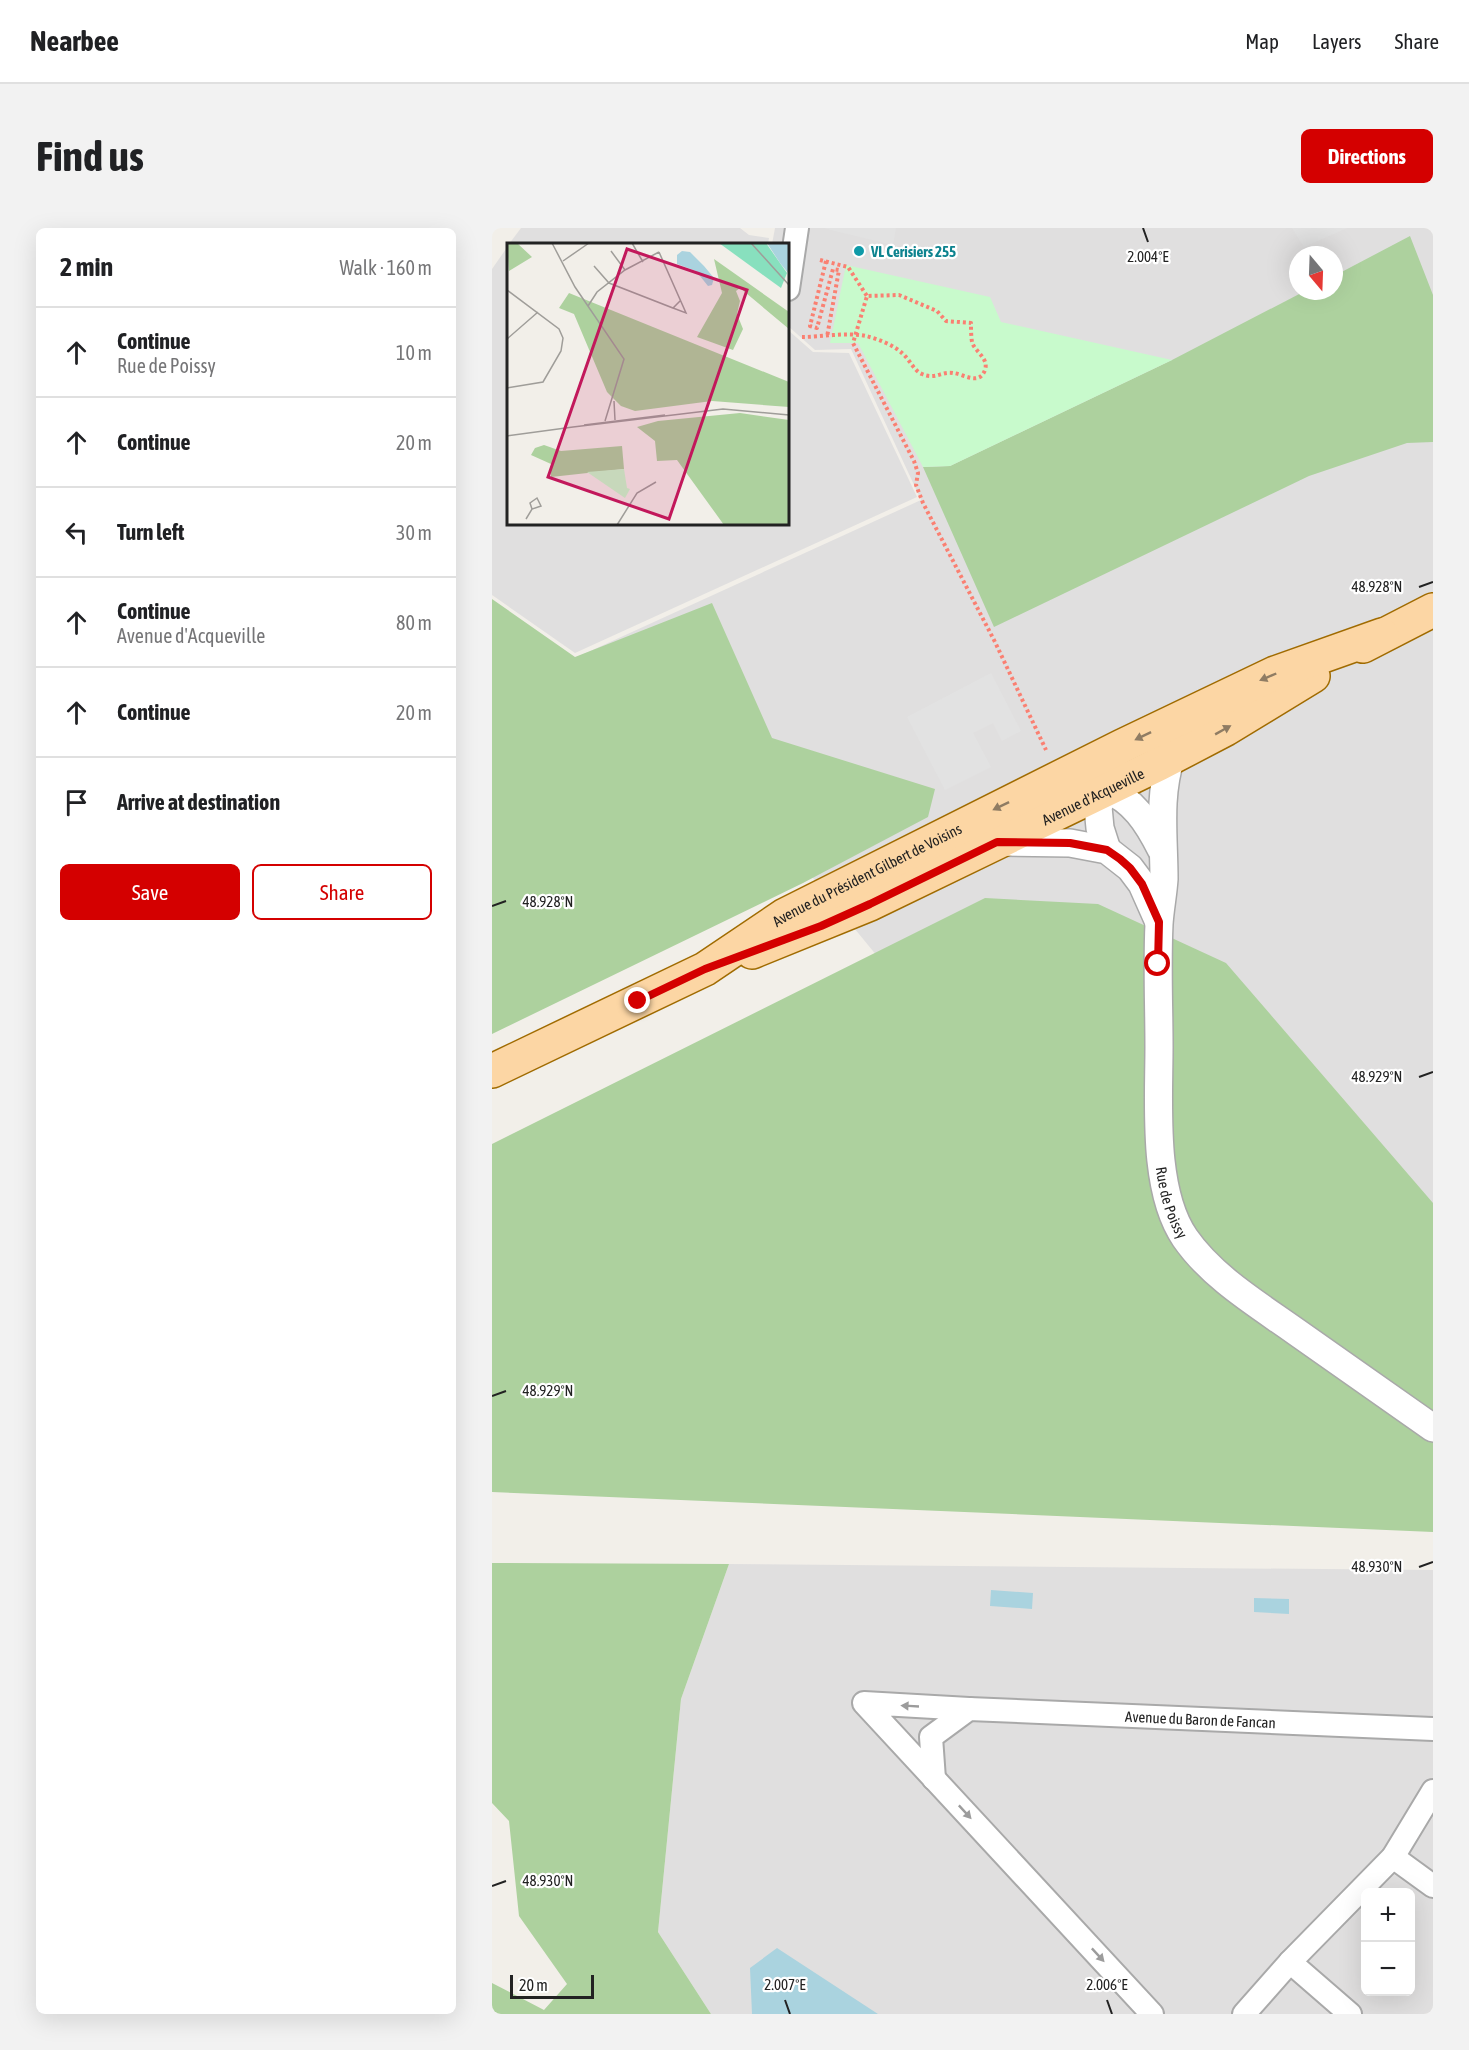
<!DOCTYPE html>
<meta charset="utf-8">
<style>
:root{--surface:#fff;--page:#f2f2f2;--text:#202124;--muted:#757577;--line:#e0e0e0;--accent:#d40000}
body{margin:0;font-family:"Asap Condensed",sans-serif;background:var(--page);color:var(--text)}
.controls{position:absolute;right:18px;bottom:18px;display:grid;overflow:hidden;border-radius:9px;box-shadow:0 6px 24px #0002}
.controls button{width:54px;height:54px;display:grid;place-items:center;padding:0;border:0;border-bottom:2px solid var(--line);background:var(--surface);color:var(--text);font:30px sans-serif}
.compass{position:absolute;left:797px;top:18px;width:54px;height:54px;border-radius:50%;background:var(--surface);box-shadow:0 6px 24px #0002;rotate:161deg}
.scale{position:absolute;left:18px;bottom:15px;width:84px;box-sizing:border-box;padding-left:6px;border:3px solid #222;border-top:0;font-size:16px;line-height:21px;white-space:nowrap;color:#222;-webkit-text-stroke:4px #fff;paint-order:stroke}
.stop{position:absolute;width:18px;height:18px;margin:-14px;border:4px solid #d40000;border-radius:50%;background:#fff}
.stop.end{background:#d40000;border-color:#fff;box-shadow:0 2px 6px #0008}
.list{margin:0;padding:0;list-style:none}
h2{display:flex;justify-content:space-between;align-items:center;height:78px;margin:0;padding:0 24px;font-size:26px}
h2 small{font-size:20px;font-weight:400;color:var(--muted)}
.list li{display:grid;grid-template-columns:39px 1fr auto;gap:18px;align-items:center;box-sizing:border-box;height:90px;padding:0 24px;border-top:2px solid var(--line)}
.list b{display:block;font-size:22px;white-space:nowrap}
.list p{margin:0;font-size:20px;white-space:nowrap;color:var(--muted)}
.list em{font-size:20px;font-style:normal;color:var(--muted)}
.actions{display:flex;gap:12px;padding:18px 24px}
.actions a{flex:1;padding:14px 0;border:2px solid var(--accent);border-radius:9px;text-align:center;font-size:21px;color:var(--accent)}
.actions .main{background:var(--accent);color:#fff}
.icon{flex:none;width:33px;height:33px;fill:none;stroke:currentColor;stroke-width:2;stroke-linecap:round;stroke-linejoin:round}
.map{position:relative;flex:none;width:941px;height:1786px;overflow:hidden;border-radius:9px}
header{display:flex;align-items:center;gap:36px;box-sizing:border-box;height:84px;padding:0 30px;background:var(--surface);border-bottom:2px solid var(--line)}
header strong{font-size:28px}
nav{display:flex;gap:33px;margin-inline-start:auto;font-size:21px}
.intro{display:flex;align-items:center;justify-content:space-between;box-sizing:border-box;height:144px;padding:0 36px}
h1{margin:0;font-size:42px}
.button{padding:15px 27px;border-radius:9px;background:var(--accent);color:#fff;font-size:21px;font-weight:700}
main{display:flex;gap:36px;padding:0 36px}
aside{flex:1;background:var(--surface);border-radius:9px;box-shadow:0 6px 24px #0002}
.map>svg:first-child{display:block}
.residential{fill:#e0dfdf;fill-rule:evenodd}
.forest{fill:#add19e}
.park{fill:#c8facc}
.parking{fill:#e2e2e2}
.water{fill:#aad3df}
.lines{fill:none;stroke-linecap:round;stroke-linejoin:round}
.minor-casing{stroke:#a9a9a9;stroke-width:26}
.tertiary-casing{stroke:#a9a9a9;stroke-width:30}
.primary-casing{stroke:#a06b00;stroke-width:36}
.path{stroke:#fa8072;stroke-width:4;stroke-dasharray:3 3;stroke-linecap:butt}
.minor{stroke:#fff;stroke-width:22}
.tertiary{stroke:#fff;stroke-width:27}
.primary{stroke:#fcd6a4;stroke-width:33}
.oneway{fill:#8f7c63}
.oneway2{fill:#9c9c9c}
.route{stroke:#d40000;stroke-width:8}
.ticks{fill:none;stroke:#222;stroke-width:2}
.culture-dot{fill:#0f9aa8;stroke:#fff;stroke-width:2}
.labels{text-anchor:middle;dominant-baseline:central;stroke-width:4.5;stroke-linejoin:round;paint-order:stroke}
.culture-label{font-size:15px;font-weight:bold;fill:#0d838f;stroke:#fff;text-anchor:start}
.street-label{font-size:15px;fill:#222;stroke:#fff}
.inset-road{fill:none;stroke:#9f9d99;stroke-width:1.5}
.view{fill:#c2185b;fill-opacity:0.15;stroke:#c2185b;stroke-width:3}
.inset-edge{fill:none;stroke:#222;stroke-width:3}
.ticks-label{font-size:15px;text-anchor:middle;fill:#222;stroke:#fff;stroke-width:4.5;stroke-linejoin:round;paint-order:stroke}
</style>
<header>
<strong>Nearbee</strong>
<nav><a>Map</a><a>Layers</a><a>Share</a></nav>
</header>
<div class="intro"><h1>Find us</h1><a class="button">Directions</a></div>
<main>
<aside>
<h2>2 min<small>Walk · 160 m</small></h2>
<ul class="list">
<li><svg class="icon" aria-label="ahead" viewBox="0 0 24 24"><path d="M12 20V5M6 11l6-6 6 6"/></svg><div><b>Continue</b><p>Rue de Poissy</p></div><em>10 m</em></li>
<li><svg class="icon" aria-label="ahead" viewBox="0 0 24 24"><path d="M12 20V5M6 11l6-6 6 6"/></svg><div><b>Continue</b></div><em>20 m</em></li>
<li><svg class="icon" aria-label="left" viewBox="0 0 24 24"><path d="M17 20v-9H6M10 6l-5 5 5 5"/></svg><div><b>Turn left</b></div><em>30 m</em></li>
<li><svg class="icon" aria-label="ahead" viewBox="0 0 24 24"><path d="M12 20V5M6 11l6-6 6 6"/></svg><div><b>Continue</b><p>Avenue d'Acqueville</p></div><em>80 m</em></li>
<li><svg class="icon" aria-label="ahead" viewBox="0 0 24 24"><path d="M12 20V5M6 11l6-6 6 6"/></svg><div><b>Continue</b></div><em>20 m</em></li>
<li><svg class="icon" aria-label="arrive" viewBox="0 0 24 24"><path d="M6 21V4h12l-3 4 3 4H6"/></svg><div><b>Arrive at destination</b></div></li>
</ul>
<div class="actions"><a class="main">Save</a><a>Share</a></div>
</aside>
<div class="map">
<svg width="941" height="1786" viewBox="0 0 941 1786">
<rect width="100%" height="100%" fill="#f2efe9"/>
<path class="residential" d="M29,0H248L257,7L277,10L276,16H17Z
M283,0H941V1252L651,1052L289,611L83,430L429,272L359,121L323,122L296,98V16H280ZM806,27H842V63H806Z
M16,18V296H296V102L321,124L357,125L425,269L83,425L0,367V41Z
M237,1336L941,1342V1786H219L166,1704L189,1471ZM874,1664H918V1764H874Z"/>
<path class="forest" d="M918,8L941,67V214L915,215L817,248L502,399L431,239L458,238L680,132L813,63H842V48Z
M0,371L83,429L220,375L280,510L443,561L436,589L311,655L0,806Z
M493,670L606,676L734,735L941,975V1304L0,1264V916Z
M0,1335L237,1336L189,1471L166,1704L219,1786H0V1755L52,1782L75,1756L27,1688L17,1593L0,1575Z"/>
<path class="park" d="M354,37L498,69L509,94L680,132L458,238L431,239L366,115H338Z"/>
<path class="parking" d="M331,0H404L401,17Z
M800,0H855L812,19Z
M499,445L529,503L510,513L501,495L481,505L499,539L453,562L415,489Z"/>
<path class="water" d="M499,1362L541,1365L540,1381L498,1378Z
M762,1370L797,1371V1386L762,1384Z
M285,1720L386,1786H260L258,1740Z"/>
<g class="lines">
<defs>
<g id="minor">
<path d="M296,61L305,0"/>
<path d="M477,1481L372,1475L660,1786"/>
<path id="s1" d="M442,1551L439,1509L477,1481L941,1501"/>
<path d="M901,1629L941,1658"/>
<path d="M798,1734L858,1786"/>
<path d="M752,1786L798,1734L901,1629L941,1563"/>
</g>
<g id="tertiary">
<path id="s2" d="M679,529C666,569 672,609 672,651C671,666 668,681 667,696C665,737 667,778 667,819C667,875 660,962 693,1010C720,1049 765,1076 803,1103C849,1135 895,1168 941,1200"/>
<path d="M607,549L613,561L606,579L608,600L615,622"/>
<path d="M613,561C641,571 656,595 669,621"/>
<path d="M509,614L578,615L615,622L638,640L650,656L666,692"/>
</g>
<g id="primary">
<path d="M871,418L941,382"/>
<path id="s3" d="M260,724L378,676L667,536L734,501L821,448"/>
<path id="s4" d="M0,843L213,741L293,687L630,518L783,445L890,407"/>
</g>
</defs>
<use href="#minor" class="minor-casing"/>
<use href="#tertiary" class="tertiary-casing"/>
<use href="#primary" class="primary-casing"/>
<path class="path" d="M328,32L356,39L375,68
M334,33L318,98L325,100L341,41L347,42L335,109
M310,109C330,109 354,104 374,108C386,111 402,117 411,126C418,132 422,143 430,146C443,152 450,143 461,145C472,146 487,158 493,142C497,130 483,124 480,114C479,108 479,101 479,95L454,93L445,83L407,67L375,68L361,115L422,233L426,245L424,257L431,275L503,414L554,522"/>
<use href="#minor" class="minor"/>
<use href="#tertiary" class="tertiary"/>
<use href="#primary" class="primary"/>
</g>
<defs><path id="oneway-solid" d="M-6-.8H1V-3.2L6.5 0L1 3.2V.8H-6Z" transform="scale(1.5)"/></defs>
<g class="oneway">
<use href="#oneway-solid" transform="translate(776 449) rotate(157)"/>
<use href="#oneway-solid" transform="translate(731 502) rotate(-29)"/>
<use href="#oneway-solid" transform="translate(651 508) rotate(154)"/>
<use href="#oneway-solid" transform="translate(509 578) rotate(154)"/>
</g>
<g class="oneway2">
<use href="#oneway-solid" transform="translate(418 1478) rotate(-177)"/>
<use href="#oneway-solid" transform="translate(473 1584) rotate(47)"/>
<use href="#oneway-solid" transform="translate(606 1727) rotate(47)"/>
</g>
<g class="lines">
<path class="route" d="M146,773L213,741L329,698L378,676L505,614L578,615L615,622L628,631L638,640L650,656L667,694L666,736"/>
</g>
<path class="ticks" d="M651,0L656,14M927,359L941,354M0,678L14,673M927,849L941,844M0,1168L14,1163M927,1339L941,1334M0,1658L14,1653M293,1772L298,1786M615,1772L620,1786"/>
<circle class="culture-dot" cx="367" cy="23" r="6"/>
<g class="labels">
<g class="culture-label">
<text x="379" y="23">VL Cerisiers 255</text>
</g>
<g class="street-label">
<text stroke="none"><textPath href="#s3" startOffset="375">Avenue d'Acqueville</textPath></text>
<text stroke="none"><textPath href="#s4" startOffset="424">Avenue du Président Gilbert de Voisins</textPath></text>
<text stroke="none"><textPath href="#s2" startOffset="448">Rue de Poissy</textPath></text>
<text stroke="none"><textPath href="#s1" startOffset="321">Avenue du Baron de Fancan</textPath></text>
</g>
</g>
<g transform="translate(15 15)">
<rect width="282" height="282" fill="#f2efe9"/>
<path d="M0,0H10L25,14L2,28ZM207,16L282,69V86L233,45L229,48L233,58L230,71L236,86L226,107L190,94L215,50ZM62,50L282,139V164L205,158L128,168L114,163L100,149L67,71L52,65ZM233,170L282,177V282H217L170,217L150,218L148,198L130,184L151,178ZM37,202L54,208L115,203L117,226L44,234V221L24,212L28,205Z" fill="#add19e"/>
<path d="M117,226L120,245L123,246L118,255L80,229Z" fill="#c8facc"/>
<path d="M212,0H259L280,30L274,45Z" fill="#88e0be"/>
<path d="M260,0H282V31L273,20ZM175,8L183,9L197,23L207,35L205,42L201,43L189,28L170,21V12Z" fill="#aad3df"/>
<path class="inset-road" d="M45,0L68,44L117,116L98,178M125,0L136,19M244,0L282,42M104,8L118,27M152,9L179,70L166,65M56,18L82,0M87,23L102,40L166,65L173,58M0,47L52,86L56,95L54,108L36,139L0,145M81,63L90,49L118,27L152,9M0,96L31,69M107,158L108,177M77,182L158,172M66,184L216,166L282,172M0,193L66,184M19,276L25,266L34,263L30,255L23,260L25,266M110,282L130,250L149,239"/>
<path class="view" d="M120,6L240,47L162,276L41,234Z"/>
<rect width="282" height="282" class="inset-edge"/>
</g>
<g class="ticks-label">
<text x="656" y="34">2.004°E</text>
<text x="885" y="364">48.928°N</text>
<text x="56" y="679">48.928°N</text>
<text x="885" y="854">48.929°N</text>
<text x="56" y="1168">48.929°N</text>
<text x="885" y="1344">48.930°N</text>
<text x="56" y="1658">48.930°N</text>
<text x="293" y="1762">2.007°E</text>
<text x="615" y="1762">2.006°E</text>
</g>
</svg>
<div class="controls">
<button>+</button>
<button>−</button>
</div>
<svg class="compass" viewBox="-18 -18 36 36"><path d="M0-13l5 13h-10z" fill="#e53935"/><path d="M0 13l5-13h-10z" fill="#757577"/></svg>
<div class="scale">20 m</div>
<div class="stop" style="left:666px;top:736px"></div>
<div class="stop end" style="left:146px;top:773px"></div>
</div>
</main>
